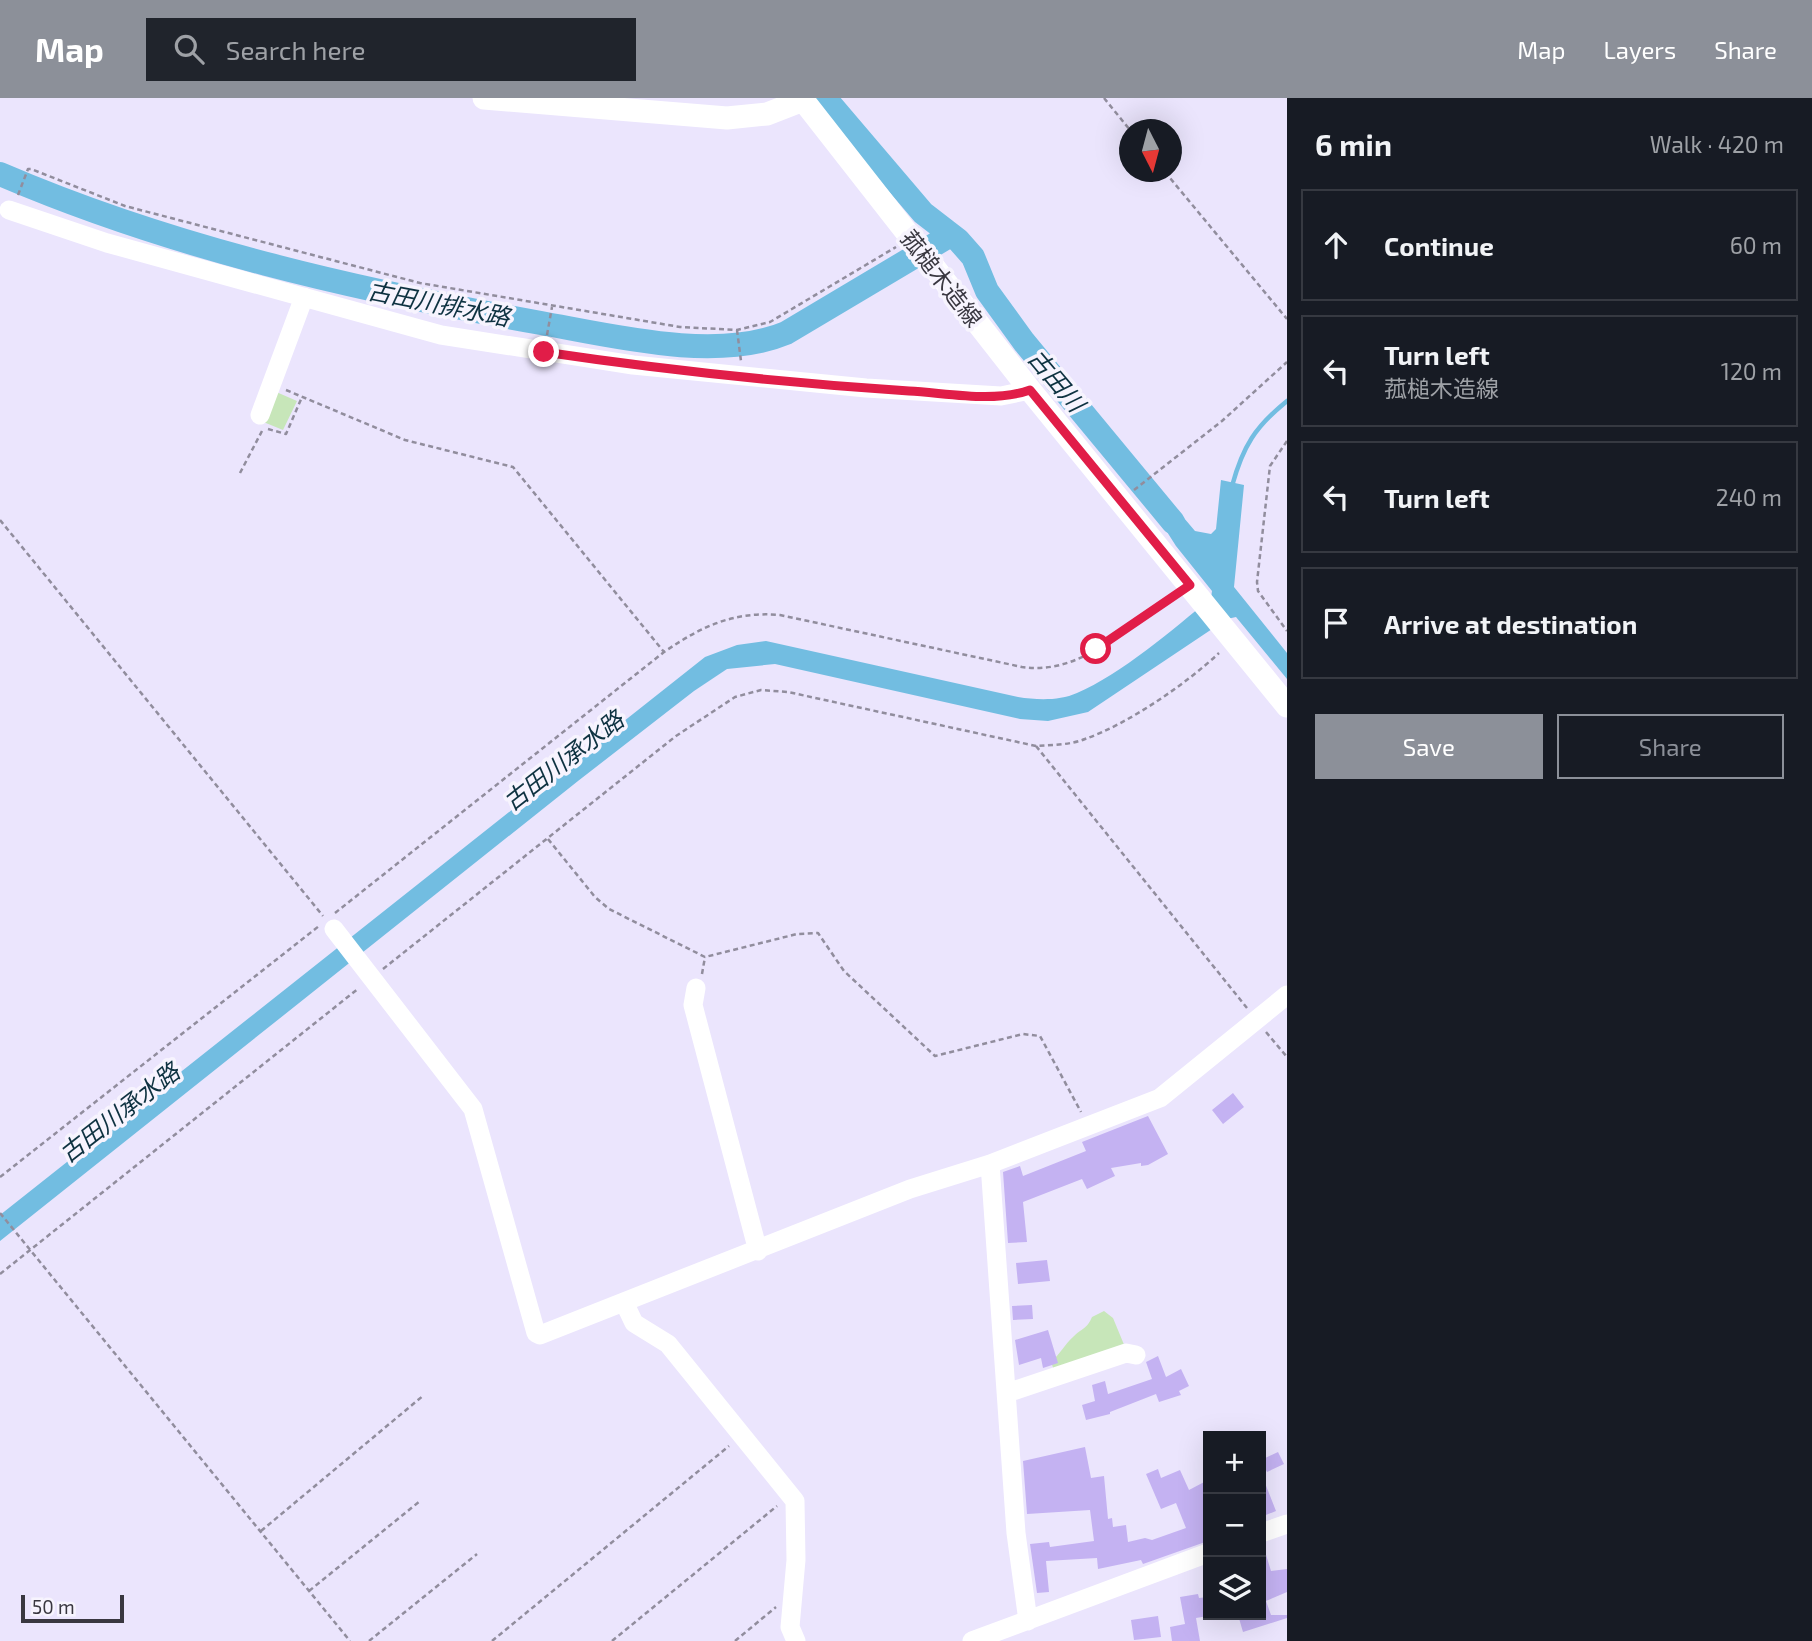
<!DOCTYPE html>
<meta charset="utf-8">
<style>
:root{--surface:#171b24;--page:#20242c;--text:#f1f3f6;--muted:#9ea1a6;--line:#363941;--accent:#8c9099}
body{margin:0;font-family:"Exo 2","Noto Sans JP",sans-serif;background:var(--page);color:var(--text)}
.controls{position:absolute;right:21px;bottom:21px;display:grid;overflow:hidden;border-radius:0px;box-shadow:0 7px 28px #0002}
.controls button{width:63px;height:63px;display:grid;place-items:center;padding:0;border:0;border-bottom:2px solid var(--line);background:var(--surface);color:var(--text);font:35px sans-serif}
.compass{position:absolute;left:1119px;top:21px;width:63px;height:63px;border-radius:50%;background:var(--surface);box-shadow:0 7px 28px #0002;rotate:174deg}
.scale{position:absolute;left:21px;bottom:18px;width:103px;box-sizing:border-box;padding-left:7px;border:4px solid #393740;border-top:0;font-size:19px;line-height:24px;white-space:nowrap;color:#393740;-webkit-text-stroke:5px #f7f4fe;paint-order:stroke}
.stop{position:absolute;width:21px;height:21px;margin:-16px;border:5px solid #e11d48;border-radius:50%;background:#fff}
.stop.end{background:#e11d48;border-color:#fff;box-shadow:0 2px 7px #0008}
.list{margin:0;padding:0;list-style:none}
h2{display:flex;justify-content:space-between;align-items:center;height:91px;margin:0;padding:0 28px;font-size:30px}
h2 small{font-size:23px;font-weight:400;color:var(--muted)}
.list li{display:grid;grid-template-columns:46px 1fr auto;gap:21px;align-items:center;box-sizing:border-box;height:112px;margin:0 14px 14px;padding:0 14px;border:2px solid var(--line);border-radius:0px}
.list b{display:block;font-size:26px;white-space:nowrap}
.list p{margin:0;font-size:23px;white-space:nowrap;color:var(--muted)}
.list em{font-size:23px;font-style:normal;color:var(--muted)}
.actions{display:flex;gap:14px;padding:21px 28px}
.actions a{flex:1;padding:16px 0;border:2px solid var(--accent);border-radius:0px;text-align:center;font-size:24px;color:var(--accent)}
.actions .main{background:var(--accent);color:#fff}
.icon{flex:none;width:38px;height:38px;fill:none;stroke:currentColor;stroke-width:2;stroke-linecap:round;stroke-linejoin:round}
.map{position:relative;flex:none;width:1287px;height:1543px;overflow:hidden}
header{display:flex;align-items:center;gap:42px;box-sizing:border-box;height:98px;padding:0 35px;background:var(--accent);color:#fff}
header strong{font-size:33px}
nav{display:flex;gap:38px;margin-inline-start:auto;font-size:24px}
.search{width:490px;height:63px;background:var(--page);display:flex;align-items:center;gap:18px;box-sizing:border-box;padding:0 24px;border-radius:0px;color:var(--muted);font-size:26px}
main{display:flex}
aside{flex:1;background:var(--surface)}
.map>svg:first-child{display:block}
.green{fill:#c7e6b9}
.water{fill:#72bde1}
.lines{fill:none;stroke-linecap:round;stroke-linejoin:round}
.stream{stroke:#72bde1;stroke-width:4.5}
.river{stroke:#72bde1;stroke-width:24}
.building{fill:#c4b2f2}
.path{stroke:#918d9d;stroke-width:2.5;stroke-dasharray:5 3.5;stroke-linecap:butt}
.minor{stroke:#fff;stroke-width:19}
.major{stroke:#fff;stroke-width:23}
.route{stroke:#e11d48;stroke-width:9}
.labels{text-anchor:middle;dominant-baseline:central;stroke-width:7;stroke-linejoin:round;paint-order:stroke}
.street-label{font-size:23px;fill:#393740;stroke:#f7f4fe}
.water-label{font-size:24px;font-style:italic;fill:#0e3241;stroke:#f7f4fe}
</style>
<header>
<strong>Map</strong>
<div class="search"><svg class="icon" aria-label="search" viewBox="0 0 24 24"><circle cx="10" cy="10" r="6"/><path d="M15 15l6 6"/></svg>Search here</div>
<nav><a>Map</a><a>Layers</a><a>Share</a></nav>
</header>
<main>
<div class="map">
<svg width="1287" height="1543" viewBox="0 0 1287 1543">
<rect width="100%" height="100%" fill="#ebe5fd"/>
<path class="green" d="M274,293L297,303L283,332L261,323Z
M1104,1213L1113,1220L1125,1249L1055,1275L1051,1264C1060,1256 1065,1246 1073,1239C1082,1230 1087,1231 1092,1219Z"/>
<path class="water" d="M1221,382L1244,387L1234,489L1287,555V581L1236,519L1227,521L1088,614L1048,623L1020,621L775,566L727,571L694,593L578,683L0,1143V1117L705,559L737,547L766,543L1018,599C1037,602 1059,603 1077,595C1120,577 1175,530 1211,500L1212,493L1176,448L1148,404L1162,394L1195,433L1211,436L1216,431Z"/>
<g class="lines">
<path class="stream" d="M1232,388C1243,348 1255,329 1287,303"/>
<path class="river" d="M825,0L923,115L958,142L973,159L987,193L1024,244L1173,424
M0,76C172,150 357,192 541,225C613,238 717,264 786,235L949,138"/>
</g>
<path class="building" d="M1233,995L1244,1009L1223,1026L1212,1012Z
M1148,1018L1168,1056L1148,1067L1141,1068V1065L1111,1070L1115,1078L1087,1091L1082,1081L1023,1104L1027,1144L1008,1145L1003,1074L1020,1068L1023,1078L1086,1053L1082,1044Z
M1047,1162L1050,1183L1018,1186L1016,1165Z
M1032,1207L1033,1221L1013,1222L1012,1208Z
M1048,1232L1058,1265L1043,1270L1041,1260L1019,1267L1015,1242Z
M1158,1258L1166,1279L1181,1271L1189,1288L1179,1293L1181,1297L1159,1304L1156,1296L1110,1314V1316L1086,1322L1082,1307L1095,1303L1092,1287L1105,1283L1108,1296L1152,1281L1146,1264Z
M1085,1349L1091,1380L1104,1378L1108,1421L1112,1420L1113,1429L1126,1427L1128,1444L1145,1440L1152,1442L1186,1430L1176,1405L1161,1411L1146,1376L1158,1371L1161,1380L1180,1372L1189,1392L1208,1382V1443L1143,1466L1141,1462L1098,1471L1097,1460L1046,1463L1049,1494L1037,1495L1030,1446L1049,1444L1050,1449L1094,1443L1090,1412L1027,1416L1023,1363Z
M1278,1354L1284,1366L1267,1374L1261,1362Z
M1261,1375L1276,1413L1261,1419Z
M1263,1447L1271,1473L1287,1471V1494L1266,1503L1271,1517H1287V1520L1243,1534L1238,1517H1261Z
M1198,1496L1199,1500L1208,1499V1518L1196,1520L1200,1543H1172L1170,1529L1185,1526L1180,1499Z
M1158,1518L1161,1539L1134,1542L1131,1522Z"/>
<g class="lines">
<path class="path" d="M1104,0L1130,32
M1165,74L1287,221
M18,97L28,71H31L125,108L420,185L680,229L737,232L770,224L896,149
M737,232L741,263
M547,237L552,209
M286,292L405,342L513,369L664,554
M268,331L286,336L302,299
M1287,343L1270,368L1257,484L1258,493L1287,533
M240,375L262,333
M1134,392L1222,323L1287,264
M0,422L323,818
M1036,648L1247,910
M548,741L595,799L609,811L705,859L797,836L818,835L844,873L935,958L1023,936L1040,938L1081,1014
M335,815L664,554C702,528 734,513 780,517L1022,569C1080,578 1129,528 1174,498
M383,871L676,638L735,599L761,592L788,594L1036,648C1052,647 1070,647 1085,641C1128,626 1186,586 1219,555
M702,876L705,859
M1266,934L1287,959
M0,1079L319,828
M0,1115L350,1543
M0,1176L359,890
M261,1433L424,1297
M309,1493L420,1403
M369,1543L477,1456
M492,1543L729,1348
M612,1543L777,1408
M735,1543L776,1509"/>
<path class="minor" d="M9,112L107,145L441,237L633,267L866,290L1001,298L1030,292
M260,317L304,199
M334,831L473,1011L536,1235L540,1237L910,1091L990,1066L1160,1000L1287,897
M696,890L693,907L758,1153
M990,1066L1016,1435L1028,1523
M624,1204L634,1225L668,1246L795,1403L796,1462L790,1529L796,1543
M1007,1295L1126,1255L1136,1257
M1261,1435L1287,1426
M972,1543L1208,1455"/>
<path class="major" d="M484,0L727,20L767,16L803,2L1030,292L1287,608"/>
</g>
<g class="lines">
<path class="route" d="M544,254C665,272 787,285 909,293C947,295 993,305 1030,292L1190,487L1096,551"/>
</g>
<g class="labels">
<g class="street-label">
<text transform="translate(942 180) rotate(52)">菰槌木造線</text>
</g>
<g class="water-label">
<text transform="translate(439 205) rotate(11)">古田川排水路</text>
<text transform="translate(1057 282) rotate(50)">古田川</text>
<text transform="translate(563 662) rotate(-38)">古田川承水路</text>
<text transform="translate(119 1014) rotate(-38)">古田川承水路</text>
</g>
</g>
</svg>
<div class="controls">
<button>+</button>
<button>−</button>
<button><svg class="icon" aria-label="layers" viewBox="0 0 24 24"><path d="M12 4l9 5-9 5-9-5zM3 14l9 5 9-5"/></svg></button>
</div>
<svg class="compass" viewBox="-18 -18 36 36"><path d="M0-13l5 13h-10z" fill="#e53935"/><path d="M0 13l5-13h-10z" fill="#9ea1a6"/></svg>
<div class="scale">50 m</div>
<div class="stop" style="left:1096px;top:551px"></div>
<div class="stop end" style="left:544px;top:254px"></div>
</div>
<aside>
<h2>6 min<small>Walk · 420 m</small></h2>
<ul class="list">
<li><svg class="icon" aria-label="ahead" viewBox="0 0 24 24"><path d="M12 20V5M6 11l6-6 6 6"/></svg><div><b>Continue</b></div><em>60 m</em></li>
<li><svg class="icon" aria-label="left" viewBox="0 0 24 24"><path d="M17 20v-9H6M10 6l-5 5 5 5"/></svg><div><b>Turn left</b><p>菰槌木造線</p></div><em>120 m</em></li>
<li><svg class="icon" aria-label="left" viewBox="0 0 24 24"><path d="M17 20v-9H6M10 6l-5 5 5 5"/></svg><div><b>Turn left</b></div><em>240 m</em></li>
<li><svg class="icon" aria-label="arrive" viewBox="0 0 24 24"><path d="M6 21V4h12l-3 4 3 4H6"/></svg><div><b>Arrive at destination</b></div></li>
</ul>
<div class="actions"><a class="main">Save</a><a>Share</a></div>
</aside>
</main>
